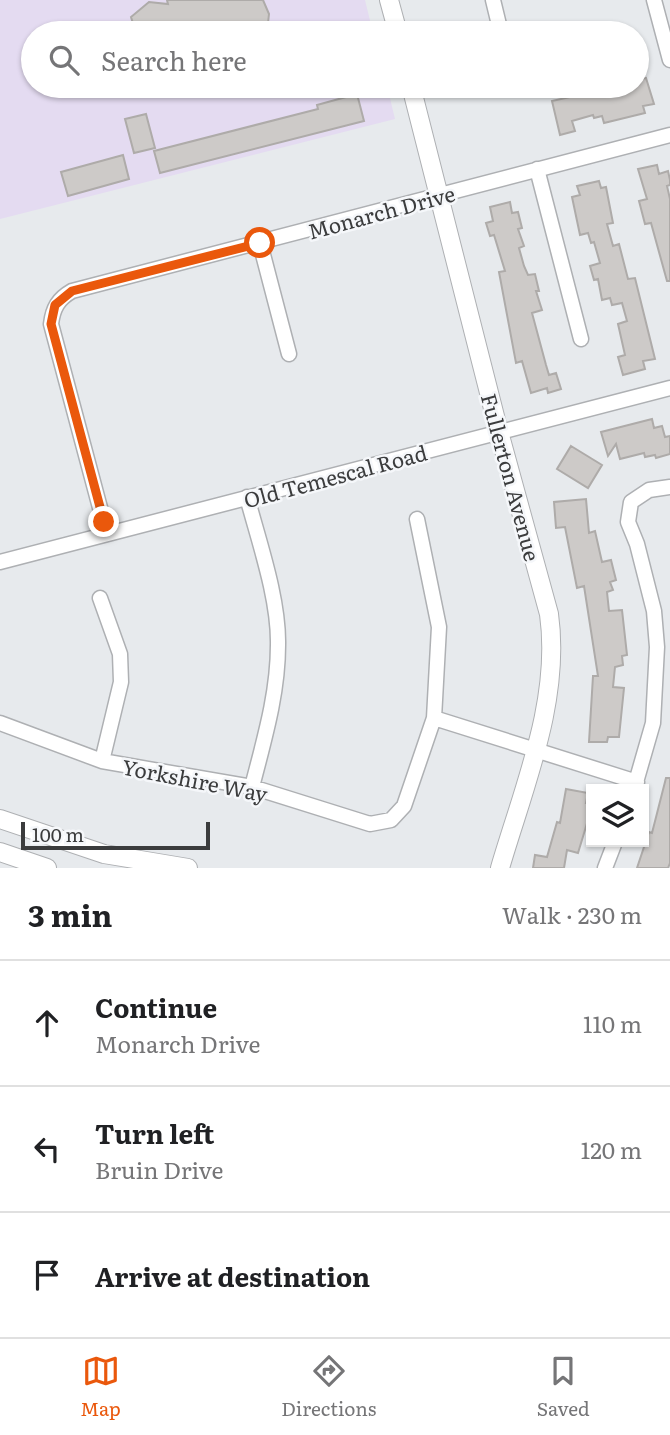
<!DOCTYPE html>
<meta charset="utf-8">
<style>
:root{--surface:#fff;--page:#f6f6f6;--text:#202124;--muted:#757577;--line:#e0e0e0;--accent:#ea580c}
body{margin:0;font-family:Literata,serif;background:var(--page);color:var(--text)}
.controls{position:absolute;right:21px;bottom:21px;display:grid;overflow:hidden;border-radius:0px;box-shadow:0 2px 5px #0004}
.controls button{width:63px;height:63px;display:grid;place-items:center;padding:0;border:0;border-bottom:2px solid var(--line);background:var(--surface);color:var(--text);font:35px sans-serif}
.scale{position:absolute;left:21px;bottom:18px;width:189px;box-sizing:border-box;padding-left:7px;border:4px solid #3b3c3d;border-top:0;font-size:19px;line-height:24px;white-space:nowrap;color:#3b3c3d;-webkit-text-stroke:5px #f5f7fa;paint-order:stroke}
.stop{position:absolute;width:21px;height:21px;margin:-16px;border:5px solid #ea580c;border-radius:50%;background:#fff}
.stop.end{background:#ea580c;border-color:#fff;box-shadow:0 2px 7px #0008}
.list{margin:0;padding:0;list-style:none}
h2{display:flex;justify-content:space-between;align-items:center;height:91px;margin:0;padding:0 28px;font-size:30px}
h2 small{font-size:23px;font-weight:400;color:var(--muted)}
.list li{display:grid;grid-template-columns:46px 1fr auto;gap:21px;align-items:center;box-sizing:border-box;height:126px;padding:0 28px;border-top:2px solid var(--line)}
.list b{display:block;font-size:26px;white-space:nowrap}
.list p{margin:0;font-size:23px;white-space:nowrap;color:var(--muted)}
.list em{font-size:23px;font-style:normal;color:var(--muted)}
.icon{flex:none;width:38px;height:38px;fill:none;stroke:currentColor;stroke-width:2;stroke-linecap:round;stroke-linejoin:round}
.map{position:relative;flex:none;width:670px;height:868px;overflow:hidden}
.search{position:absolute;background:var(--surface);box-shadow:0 2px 5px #0004;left:21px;right:21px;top:21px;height:77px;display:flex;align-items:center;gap:18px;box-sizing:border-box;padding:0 24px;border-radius:38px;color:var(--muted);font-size:26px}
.sheet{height:469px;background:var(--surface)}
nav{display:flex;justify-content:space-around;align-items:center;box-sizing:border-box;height:98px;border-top:2px solid var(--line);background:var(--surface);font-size:19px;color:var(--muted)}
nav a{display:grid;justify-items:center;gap:4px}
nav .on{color:var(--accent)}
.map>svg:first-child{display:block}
.education{fill:#e4dbf1}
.building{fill:#cdcac8;stroke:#aeaba9;stroke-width:2}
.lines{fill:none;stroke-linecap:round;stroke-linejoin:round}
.minor-casing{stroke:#aeb0b3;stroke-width:17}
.major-casing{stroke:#aeb0b3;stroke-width:20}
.minor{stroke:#fff;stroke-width:14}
.major{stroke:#fff;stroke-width:18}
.route{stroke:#ea580c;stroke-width:9}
.labels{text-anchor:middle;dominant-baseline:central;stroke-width:5;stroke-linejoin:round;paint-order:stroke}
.street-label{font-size:21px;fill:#3b3c3d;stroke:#f5f7fa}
</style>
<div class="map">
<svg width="670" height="868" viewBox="0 0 670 868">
<rect width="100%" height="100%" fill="#e7eaed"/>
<path class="education" d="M0,0H365L373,33H33V86H387L395,119L0,219Z"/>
<path class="building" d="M167,0H263L269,14L268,23L256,33H136L131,17L149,2L168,4Z
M646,78L654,104L643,106L645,113L604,123L602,116L594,118L593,115L572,121L575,131L560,135L552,101L619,86H637V80Z
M357,94L364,121L160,173L154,151L318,109L317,105Z
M146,114L155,148L134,153L125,119Z
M123,155L129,179L68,196L61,172Z
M657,165L659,174L668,171L670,180V185L667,186L670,199V281H667L651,223L645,224L639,201L647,199L638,169Z
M599,181L601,188L606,187L613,223L607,224L613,246L619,244L628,279L635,278L655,359L643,361L645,369L623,375L618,357L625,355L618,324L627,321L622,303L612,305L610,298L602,300L598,279L594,280L590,266L600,263L594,242L591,243L588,233L580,235L572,197L580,195L577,186Z
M510,202L512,213L518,212L522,228L518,229L524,246L519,248L524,266L528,275L535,274L539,291H536L542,310L532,313L546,365L549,375L556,373L561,389L548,393L547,388L531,393L522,361L516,363L499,272L505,271L494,235L490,236L486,223L493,221L490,207Z
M652,419L654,428L662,426L665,437L670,436V454L656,458L655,455L645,457L644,453L620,459L616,444L608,456L601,432Z
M571,446L602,465L588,488L557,469Z
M586,499L589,533L595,531L602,562L611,560L616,580L610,582L613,590L607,592L609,611L622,610L627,655L622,656L623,665L615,667L613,687L624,688L619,737H608L607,742H589L593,676H598L584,586L577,588L565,527L556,528L554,502Z
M666,778H670V863L668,868H637L649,832L652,833Z
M566,789L588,793L586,803H591V820H588L578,853L567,850L564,868H533L535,855L547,857L557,822L560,823Z"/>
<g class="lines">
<defs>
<path id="minor" d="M493,0L501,33
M654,0L670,60
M537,169L581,339
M260,243L289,354
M247,497C259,542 279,599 278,645C278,694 264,740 252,787
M107,534L51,324C53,308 58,299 72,291L670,135
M0,562L670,388
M100,598L120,654L121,682L102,761
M434,718L637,782
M0,723L102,761L252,787L370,824L391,820L404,806L434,718L439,627L417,519
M634,789L653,723L657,647L654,611L637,544L628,522L631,502L649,490L670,487
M605,868L615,842"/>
<path id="major" d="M389,0L398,33
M411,86L499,432L549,614C561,700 524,786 500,868
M0,819L104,854L188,868
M0,852L47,868"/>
</defs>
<use href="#minor" class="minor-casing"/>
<use href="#major" class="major-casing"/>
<use href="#minor" class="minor"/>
<use href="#major" class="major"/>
</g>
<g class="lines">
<path class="route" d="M104,522L51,324L55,305L72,291L260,243"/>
</g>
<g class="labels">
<g class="street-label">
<text transform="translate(381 211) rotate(-15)">Monarch Drive</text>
<text transform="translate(335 475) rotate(-15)">Old Temescal Road</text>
<text transform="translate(512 477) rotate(75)">Fullerton Avenue</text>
<text transform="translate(195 779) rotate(11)">Yorkshire Way</text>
</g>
</g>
</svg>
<div class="controls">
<button><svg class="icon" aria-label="layers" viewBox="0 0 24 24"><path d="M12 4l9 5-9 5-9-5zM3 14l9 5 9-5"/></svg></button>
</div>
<div class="scale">100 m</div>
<div class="stop" style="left:260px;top:243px"></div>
<div class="stop end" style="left:104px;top:522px"></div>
<div class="search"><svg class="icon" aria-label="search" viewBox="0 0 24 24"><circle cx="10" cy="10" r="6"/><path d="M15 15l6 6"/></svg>Search here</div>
</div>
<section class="sheet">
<h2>3 min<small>Walk · 230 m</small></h2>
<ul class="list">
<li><svg class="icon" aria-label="ahead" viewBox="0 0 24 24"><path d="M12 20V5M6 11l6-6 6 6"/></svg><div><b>Continue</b><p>Monarch Drive</p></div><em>110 m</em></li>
<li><svg class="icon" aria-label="left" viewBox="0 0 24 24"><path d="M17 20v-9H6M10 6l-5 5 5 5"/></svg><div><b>Turn left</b><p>Bruin Drive</p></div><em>120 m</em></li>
<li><svg class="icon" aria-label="arrive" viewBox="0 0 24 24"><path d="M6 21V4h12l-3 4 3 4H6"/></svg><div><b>Arrive at destination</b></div></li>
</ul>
</section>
<nav>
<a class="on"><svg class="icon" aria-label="map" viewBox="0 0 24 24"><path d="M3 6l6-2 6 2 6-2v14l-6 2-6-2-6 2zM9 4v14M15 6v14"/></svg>Map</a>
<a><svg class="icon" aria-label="directions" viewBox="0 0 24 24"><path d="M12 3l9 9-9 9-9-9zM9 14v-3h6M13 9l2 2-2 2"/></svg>Directions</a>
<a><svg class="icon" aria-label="saved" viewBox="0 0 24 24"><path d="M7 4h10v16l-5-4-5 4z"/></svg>Saved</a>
</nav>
